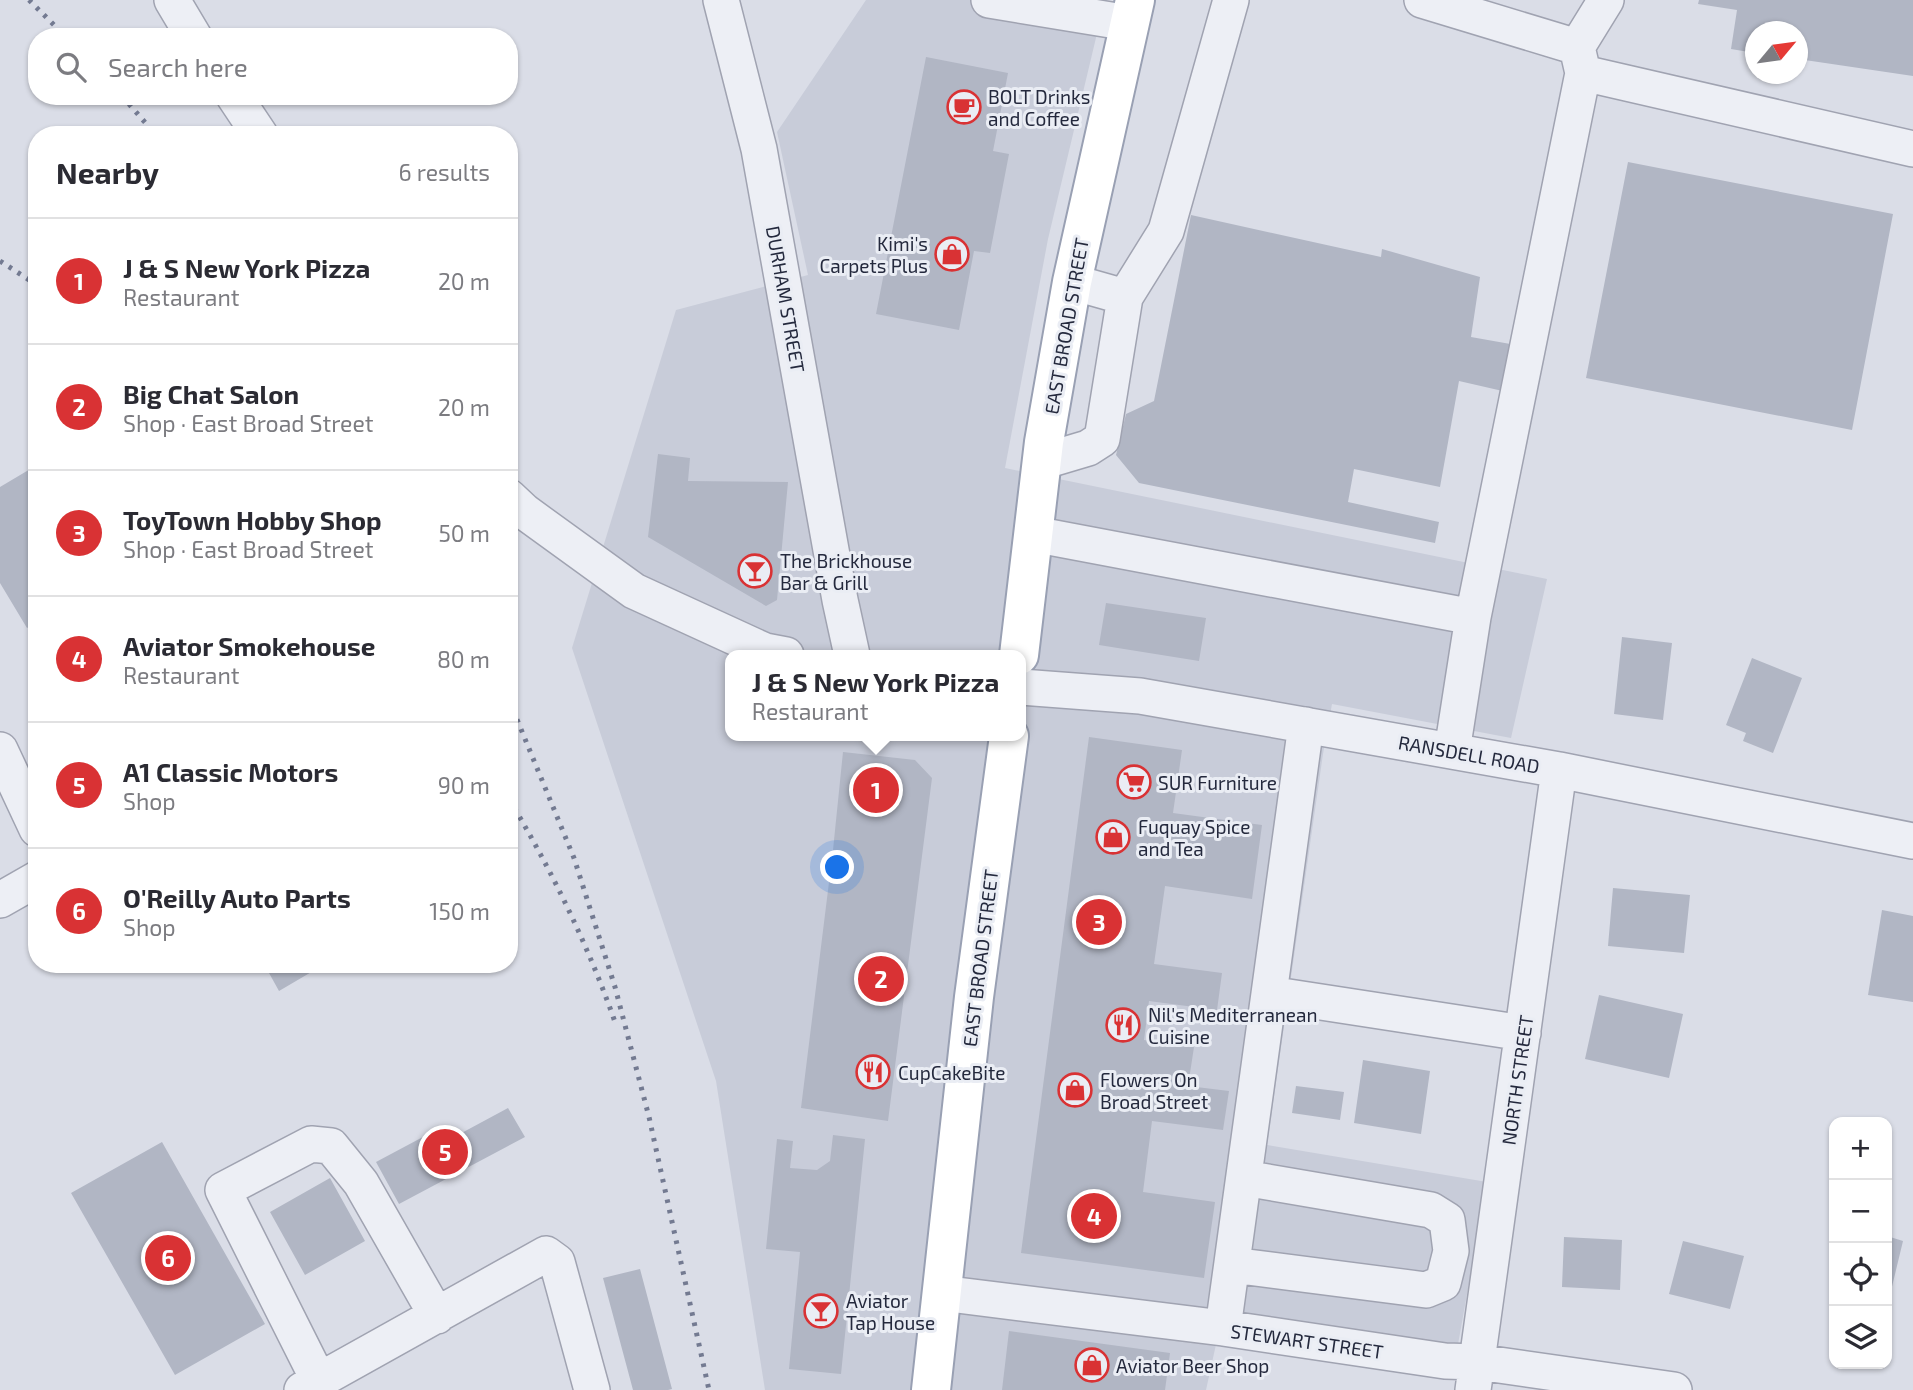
<!DOCTYPE html>
<meta charset="utf-8">
<style>
:root{--surface:#fff;--page:#f2f2f3;--text:#2b2b33;--muted:#7c7c81;--line:#e1e1e2;--accent:#d93234}
body{margin:0;font-family:"Exo 2",sans-serif;background:var(--page);color:var(--text)}
.controls{position:absolute;right:21px;bottom:21px;display:grid;overflow:hidden;border-radius:14px;box-shadow:0 2px 5px #0004}
.controls button{width:63px;height:63px;display:grid;place-items:center;padding:0;border:0;border-bottom:2px solid var(--line);background:var(--surface);color:var(--text);font:35px sans-serif}
.compass{position:absolute;left:1745px;top:21px;width:63px;height:63px;border-radius:50%;background:var(--surface);box-shadow:0 2px 5px #0004;rotate:61deg}
.you{position:absolute;left:838px;top:868px;width:24px;height:24px;margin:-18px;border:5px solid #fff;border-radius:50%;background:#1a73e8;box-shadow:0 0 0 10px #1a73e833}
.badge{display:grid;place-items:center;width:46px;height:46px;border-radius:50%;background:var(--accent);color:#fff;font-size:23px;font-weight:700}
.pin{position:absolute;translate:-50% -50%;border:4px solid #fff;box-shadow:0 2px 7px #0006}
.popup{position:absolute;left:725px;top:650px;width:301px;height:91px;box-sizing:border-box;display:grid;place-content:center;border-radius:14px;background:var(--surface);filter:drop-shadow(0 2px 5px #0005);font-size:23px;white-space:nowrap;color:var(--muted)}
.popup b{font-size:26px;color:var(--text)}
.popup::after{content:'';position:absolute;left:50%;top:100%;margin-left:-14px;border:14px solid transparent;border-top-color:var(--surface)}
.list{margin:0;padding:0;list-style:none}
h2{display:flex;justify-content:space-between;align-items:center;height:91px;margin:0;padding:0 28px;font-size:30px}
h2 small{font-size:23px;font-weight:400;color:var(--muted)}
.list li{display:grid;grid-template-columns:46px 1fr auto;gap:21px;align-items:center;box-sizing:border-box;height:126px;padding:0 28px;border-top:2px solid var(--line)}
.list b{display:block;font-size:26px;white-space:nowrap}
.list p{margin:0;font-size:23px;white-space:nowrap;color:var(--muted)}
.list em{font-size:23px;font-style:normal;color:var(--muted)}
.icon{flex:none;width:38px;height:38px;fill:none;stroke:currentColor;stroke-width:2;stroke-linecap:round;stroke-linejoin:round}
.map{position:relative;flex:none;width:1913px;height:1390px;overflow:hidden}
.search{position:absolute;background:var(--surface);box-shadow:0 2px 5px #0004;left:28px;top:28px;width:490px;height:77px;display:flex;align-items:center;gap:18px;box-sizing:border-box;padding:0 24px;border-radius:28px;color:var(--muted);font-size:26px}
.panel{position:absolute;background:var(--surface);box-shadow:0 2px 5px #0004;left:28px;top:126px;width:490px;height:847px;border-radius:28px}
.map>svg:first-child{display:block}
.built{fill:#c8ccd9;fill-rule:evenodd}
.building{fill:#b1b6c4}
.lines{fill:none;stroke-linecap:round;stroke-linejoin:round}
.minor-casing{stroke:#a0a3b1;stroke-width:38}
.major-casing{stroke:#99a0b3;stroke-width:42}
.minor{stroke:#edeff5;stroke-width:35}
.major{stroke:#fff;stroke-width:38}
.rail{stroke:#737a91;stroke-width:5;stroke-dasharray:3.5 7;stroke-linecap:butt}
.labels{text-anchor:middle;dominant-baseline:central;stroke-width:6;stroke-linejoin:round;paint-order:stroke}
.poi-label{font-size:19px;fill:#24293d;stroke:#eaedf4;text-anchor:start}
.street-label{font-size:19px;fill:#24293d;stroke:#eaedf4}
</style>
<div class="map">
<svg width="1913" height="1390" viewBox="0 0 1913 1390">
<rect width="100%" height="100%" fill="#dadde7"/>
<path class="built" d="M866,0H1105L1048,239L1005,468L1547,579L1511,738L1332,704L1323,754L1267,1145L1487,1182L1457,1350L1222,1317L1206,1390H765L716,1081L572,648L676,310L808,275L777,132ZM731,655H1021V736H731Z"/>
<path class="building" d="M1699,0H1913V76L1798,59V32H1755V53L1731,49L1737,10L1698,4Z
M926,57L1008,73L993,151L1009,154L990,253L974,251L959,330L876,314Z
M1628,162L1893,214L1852,430L1586,378Z
M1191,215L1381,257L1382,249L1480,277L1471,337L1516,345L1507,392L1459,381L1440,487L1354,469L1348,502L1439,522L1435,543L1139,483L1116,455L1126,414L1154,401Z
M658,454L690,458L688,481L788,482L777,600L766,606L648,537Z
M37,465V622L27,628L0,583V487Z
M1106,603L1206,618L1199,661L1099,645Z
M1622,637L1672,643L1663,720L1614,714Z
M1752,658L1802,678L1773,753L1743,741L1746,733L1726,725Z
M1089,737L1182,750L1173,813L1262,825L1252,899L1165,886L1154,964L1222,973L1217,1010L1149,1001L1144,1040L1194,1047L1188,1086L1229,1091L1223,1130L1152,1121L1143,1192L1215,1202L1204,1278L1021,1253Z
M843,752L915,760L932,778L888,1121L801,1108L833,850Z
M1613,888L1690,895L1684,953L1608,946Z
M1882,910L1913,916V1002L1868,995Z
M264,964H325L279,991Z
M1599,995L1683,1014L1669,1078L1585,1059Z
M1363,1060L1430,1071L1421,1134L1354,1123Z
M1296,1086L1344,1092L1340,1120L1292,1113Z
M508,1108L525,1137L399,1204L376,1162L436,1130L443,1143Z
M833,1135L865,1139L841,1374L789,1369L800,1252L766,1249L777,1139L793,1141L790,1168L817,1170L830,1161Z
M162,1142L265,1324L175,1375L71,1193Z
M330,1178L365,1241L305,1275L270,1212Z
M1887,1236L1903,1241L1889,1299L1887,1298Z
M1564,1237L1622,1240L1620,1290L1562,1287Z
M1683,1241L1744,1256L1730,1309L1669,1294Z
M640,1269L672,1389L668,1390H633L603,1278Z
M1009,1331L1170,1353L1165,1390H1002Z"/>
<g class="lines">
<defs>
<path id="minor" d="M172,0L194,37
M721,0L759,149L840,600L852,655
M989,0L1129,23
M1422,0L1577,47L1583,73L1473,617
M1577,47L1606,0
M1583,73L1913,149
M234,96L260,135
M1072,282L1125,297
M1041,462L1088,448L1102,439L1125,297L1166,231L1231,0
M509,497L525,512L634,591L765,651L786,655
M1033,534L1473,617L1452,751
M1021,687L1140,696L1559,770L1913,841
M0,750L37,829
M0,900L37,879
M1269,994L1523,1033
M1232,1265L1426,1290L1443,1283L1451,1251L1447,1220L1431,1210L1244,1178
M941,1293L1223,1328L1445,1361L1478,1362L1674,1390
M1223,1328L1306,725
M319,1381L223,1190L311,1144L331,1146L361,1183L437,1316
M302,1390L546,1254L557,1262L592,1390
M1473,1390L1559,770"/>
<path id="major" d="M1019,655L1044,442L1072,282L1135,0
M931,1390L974,997L1009,736"/>
</defs>
<use href="#minor" class="minor-casing"/>
<use href="#major" class="major-casing"/>
<use href="#minor" class="minor"/>
<use href="#major" class="major"/>
<path class="rail" d="M29,0L66,37
M122,96L156,135
M0,261L37,285
M509,700L574,858L615,987L649,1117L709,1390
M509,799C551,869 588,945 615,1022"/>
</g>
<defs>
<symbol id="cafe-ring" viewBox="-11 -11 22 22"><circle r="9.5" fill="#eaedf4" stroke="#d93234" stroke-width="1.5"/><path d="M-5.5-4.5H6V0H3Q3 3.5 0 3.5H-2.5Q-5.5 3.5-5.5 0ZM3-3.2v2h1.7v-2ZM-6 4.5H4V6H-6Z" fill="#d93234"/></symbol>
<symbol id="shop-ring" viewBox="-11 -11 22 22"><circle r="9.5" fill="#eaedf4" stroke="#d93234" stroke-width="1.5"/><path d="M-5-2.5h2.3a2.7 3.5 0 0 1 5.4 0H5L5.5 6h-11ZM-1.5-2.5h3a1.5 2.3 0 0 0-3 0Z" fill="#d93234"/></symbol>
<symbol id="bar-ring" viewBox="-11 -11 22 22"><circle r="9.5" fill="#eaedf4" stroke="#d93234" stroke-width="1.5"/><path d="M-6-5H6L.8 .8V4.5H3.5V6h-7V4.5H-.8V.8Z" fill="#d93234"/></symbol>
<symbol id="supermarket-ring" viewBox="-11 -11 22 22"><circle r="9.5" fill="#eaedf4" stroke="#d93234" stroke-width="1.5"/><path d="M-6-5.5h2.5l.6 2H6L4.5 2H-2.5L-4.4-4H-6ZM-1.5 3.2a1.3 1.3 0 1 0 .1 0ZM3 3.2a1.3 1.3 0 1 0 .1 0Z" fill="#d93234"/></symbol>
<symbol id="restaurant-ring" viewBox="-11 -11 22 22"><circle r="9.5" fill="#eaedf4" stroke="#d93234" stroke-width="1.5"/><path d="M-5-6h1v4h1v-4h1v4h1v-4h1v5L-1.5 .5V6h-2V.5L-5-1ZM5-6V6H3V1.5H1.5Q1.5-4 5-6Z" fill="#d93234"/></symbol>
</defs>
<g fill-rule="evenodd">
<use href="#cafe-ring" x="945" y="88" width="38" height="38"/>
<use href="#shop-ring" x="933" y="235" width="38" height="38"/>
<use href="#bar-ring" x="736" y="552" width="38" height="38"/>
<use href="#supermarket-ring" x="1115" y="763" width="38" height="38"/>
<use href="#shop-ring" x="1094" y="818" width="38" height="38"/>
<use href="#restaurant-ring" x="1104" y="1006" width="38" height="38"/>
<use href="#restaurant-ring" x="854" y="1053" width="38" height="38"/>
<use href="#shop-ring" x="1056" y="1071" width="38" height="38"/>
<use href="#bar-ring" x="802" y="1292" width="38" height="38"/>
<use href="#shop-ring" x="1073" y="1346" width="38" height="38"/>
</g>
<g class="labels">
<g class="poi-label">
<text x="988" y="96">BOLT Drinks<tspan x="988" dy="22">and Coffee</tspan></text>
<text x="928" y="243" text-anchor="end">Kimi's<tspan x="928" dy="22">Carpets Plus</tspan></text>
<text x="780" y="560">The Brickhouse<tspan x="780" dy="22">Bar &amp; Grill</tspan></text>
<text x="1158" y="782">SUR Furniture</text>
<text x="1138" y="826">Fuquay Spice<tspan x="1138" dy="22">and Tea</tspan></text>
<text x="1148" y="1014">Nil's Mediterranean<tspan x="1148" dy="22">Cuisine</tspan></text>
<text x="898" y="1072">CupCakeBite</text>
<text x="1100" y="1079">Flowers On<tspan x="1100" dy="22">Broad Street</tspan></text>
<text x="846" y="1300">Aviator<tspan x="846" dy="22">Tap House</tspan></text>
<text x="1116" y="1365">Aviator Beer Shop</text>
</g>
<g class="street-label">
<text transform="translate(786 299) rotate(80)">DURHAM STREET</text>
<text transform="translate(1066 326) rotate(-80)">EAST BROAD STREET</text>
<text transform="translate(1469 754) rotate(10)">RANSDELL ROAD</text>
<text transform="translate(980 958) rotate(-83)">EAST BROAD STREET</text>
<text transform="translate(1517 1080) rotate(-82)">NORTH STREET</text>
<text transform="translate(1307 1341) rotate(8)">STEWART STREET</text>
</g>
</g>
</svg>
<div class="controls">
<button>+</button>
<button>−</button>
<button><svg class="icon" aria-label="locate" viewBox="0 0 24 24"><circle cx="12" cy="12" r="6"/><path d="M12 2v4M12 18v4M2 12h4M18 12h4"/></svg></button>
<button><svg class="icon" aria-label="layers" viewBox="0 0 24 24"><path d="M12 4l9 5-9 5-9-5zM3 14l9 5 9-5"/></svg></button>
</div>
<svg class="compass" viewBox="-18 -18 36 36"><path d="M0-13l5 13h-10z" fill="#e53935"/><path d="M0 13l5-13h-10z" fill="#7c7c81"/></svg>
<div class="you"></div>
<div class="pin badge" style="left:876px;top:790px">1</div>
<div class="popup"><b>J &amp; S New York Pizza</b>Restaurant</div>
<div class="pin badge" style="left:881px;top:979px">2</div>
<div class="pin badge" style="left:1099px;top:922px">3</div>
<div class="pin badge" style="left:1094px;top:1216px">4</div>
<div class="pin badge" style="left:445px;top:1152px">5</div>
<div class="pin badge" style="left:168px;top:1258px">6</div>
<div class="search"><svg class="icon" aria-label="search" viewBox="0 0 24 24"><circle cx="10" cy="10" r="6"/><path d="M15 15l6 6"/></svg>Search here</div>
<section class="panel">
<h2>Nearby<small>6 results</small></h2>
<ul class="list">
<li><span class="badge">1</span><div><b>J &amp; S New York Pizza</b><p>Restaurant</p></div><em>20 m</em></li>
<li><span class="badge">2</span><div><b>Big Chat Salon</b><p>Shop · East Broad Street</p></div><em>20 m</em></li>
<li><span class="badge">3</span><div><b>ToyTown Hobby Shop</b><p>Shop · East Broad Street</p></div><em>50 m</em></li>
<li><span class="badge">4</span><div><b>Aviator Smokehouse</b><p>Restaurant</p></div><em>80 m</em></li>
<li><span class="badge">5</span><div><b>A1 Classic Motors</b><p>Shop</p></div><em>90 m</em></li>
<li><span class="badge">6</span><div><b>O'Reilly Auto Parts</b><p>Shop</p></div><em>150 m</em></li>
</ul>
</section>
</div>
